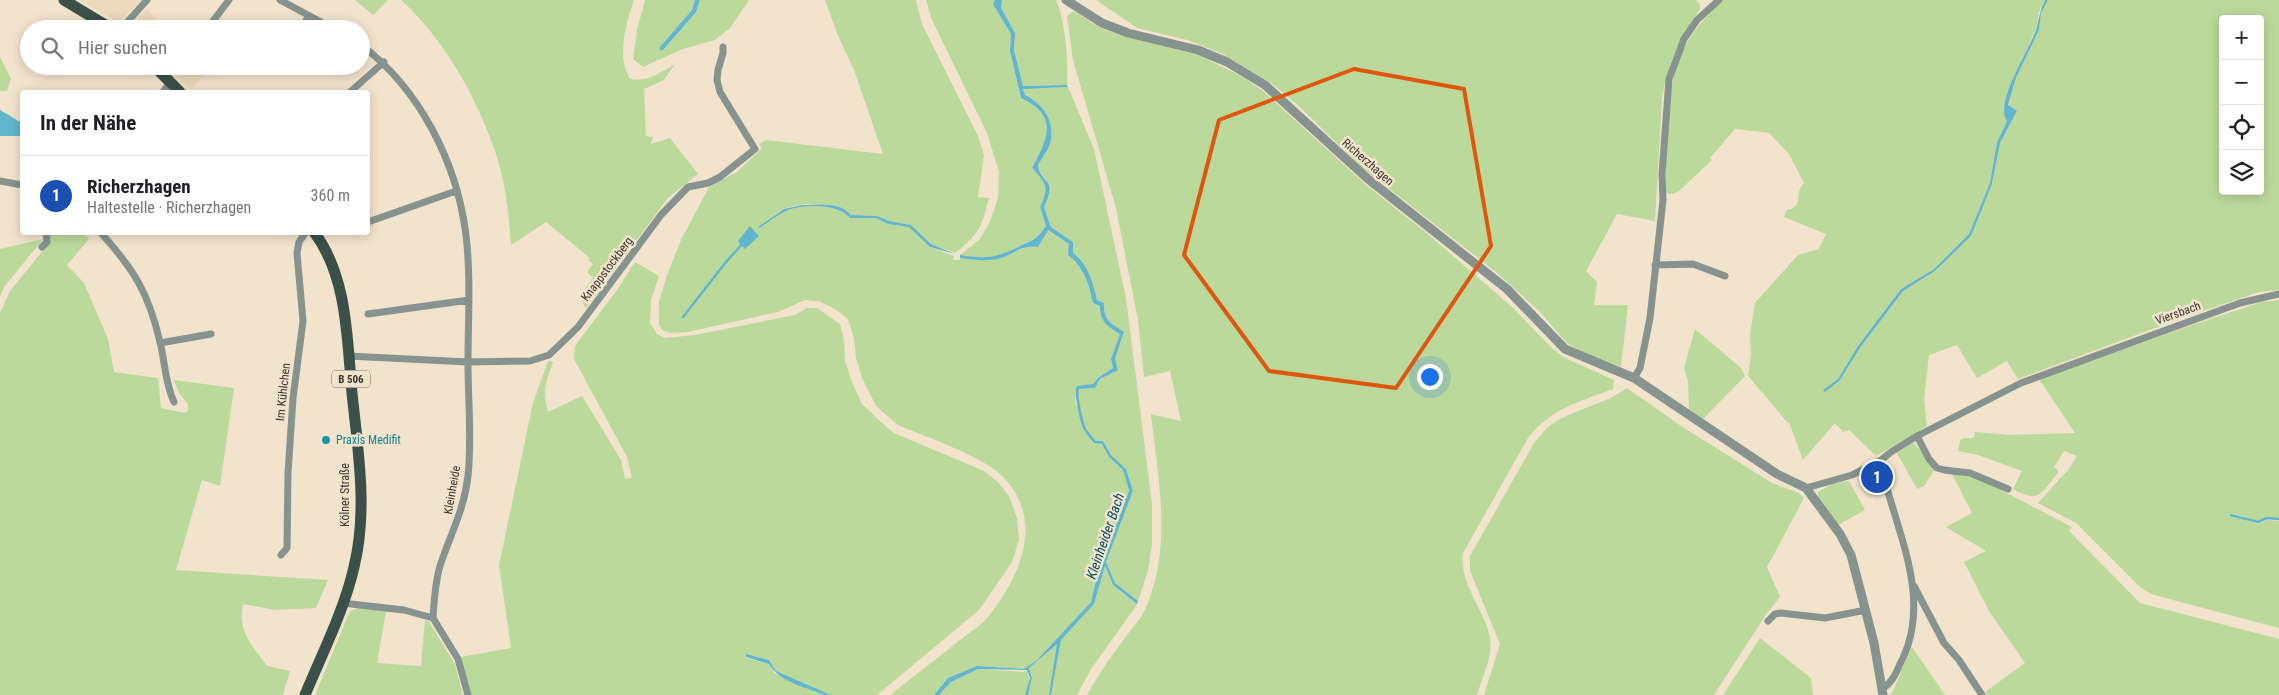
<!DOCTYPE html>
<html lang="de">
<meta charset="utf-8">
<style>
:root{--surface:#fff;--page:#f2f2f2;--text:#202124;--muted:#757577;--line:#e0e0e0;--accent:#db2777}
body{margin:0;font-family:"Roboto Condensed",sans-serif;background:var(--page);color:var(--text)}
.controls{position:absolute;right:15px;top:15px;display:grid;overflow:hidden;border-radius:5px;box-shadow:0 2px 12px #0003}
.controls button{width:45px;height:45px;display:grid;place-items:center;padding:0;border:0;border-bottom:1px solid var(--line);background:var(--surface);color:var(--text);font:25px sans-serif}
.you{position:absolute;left:1429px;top:376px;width:18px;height:18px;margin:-12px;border:4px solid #fff;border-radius:50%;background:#1a73e8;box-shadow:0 0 0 8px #1a73e833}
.badge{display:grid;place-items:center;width:32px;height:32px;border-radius:50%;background:var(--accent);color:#fff;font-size:16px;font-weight:700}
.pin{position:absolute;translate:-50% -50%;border:2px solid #fff;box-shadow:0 1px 5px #0006}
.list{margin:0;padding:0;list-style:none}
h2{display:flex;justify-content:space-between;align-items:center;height:65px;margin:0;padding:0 20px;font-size:21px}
h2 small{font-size:16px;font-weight:400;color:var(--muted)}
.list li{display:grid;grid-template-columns:32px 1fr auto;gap:15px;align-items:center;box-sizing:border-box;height:80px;padding:0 20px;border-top:1px solid var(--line)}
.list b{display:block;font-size:19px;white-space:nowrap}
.list p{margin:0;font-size:16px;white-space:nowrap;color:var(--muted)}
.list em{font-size:16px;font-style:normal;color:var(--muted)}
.icon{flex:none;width:28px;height:28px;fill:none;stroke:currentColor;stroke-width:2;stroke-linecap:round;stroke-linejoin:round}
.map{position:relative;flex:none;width:2279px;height:695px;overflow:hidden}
.search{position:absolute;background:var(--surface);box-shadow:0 2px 12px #0003;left:20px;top:20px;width:350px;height:55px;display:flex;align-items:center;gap:12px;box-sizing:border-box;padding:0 18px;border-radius:28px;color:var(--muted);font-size:19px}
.panel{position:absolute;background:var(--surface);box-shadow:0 2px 12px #0003;left:20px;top:90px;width:350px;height:145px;border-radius:5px}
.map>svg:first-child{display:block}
.built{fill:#ecd9bb}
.green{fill:#bcd99c;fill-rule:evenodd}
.water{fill:#61b6cf}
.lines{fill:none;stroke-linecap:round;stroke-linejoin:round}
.stream{stroke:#61b6cf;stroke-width:2.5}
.minor{stroke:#86938e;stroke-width:7}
.tertiary{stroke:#86938e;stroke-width:9}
.primary{stroke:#3a5049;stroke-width:11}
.marked{fill:none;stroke:#df570e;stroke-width:4;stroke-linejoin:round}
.culture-dot{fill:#0f9aa8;stroke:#f2e3cc;stroke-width:2}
.labels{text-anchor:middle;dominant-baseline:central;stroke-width:5;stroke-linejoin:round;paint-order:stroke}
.shield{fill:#f2e3cc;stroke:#72695c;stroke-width:1}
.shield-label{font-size:11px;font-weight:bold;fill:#3b352c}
.street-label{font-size:12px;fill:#3b352c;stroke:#f2e3cc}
.culture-label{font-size:12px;fill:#0d838f;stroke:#f2e3cc;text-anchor:start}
.water-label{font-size:14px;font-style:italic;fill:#004f60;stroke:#f2e3cc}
</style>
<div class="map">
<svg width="2279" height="695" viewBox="0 0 2279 695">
<rect width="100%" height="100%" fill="#f2e3cc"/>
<path class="built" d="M79,0H140L122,19L117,21Z
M147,9L165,29H130Z
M163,66H197L204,75L191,90Z"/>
<path class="green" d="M355,0H388L373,15Z
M401,0H634C626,24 616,55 630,79C648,82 660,73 675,64L664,80L644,89L646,136L653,137L651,144L670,138L698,174L668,198L586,308C577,296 586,288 593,278L587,272L593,264L588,260L590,258L546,222L511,245C509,214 505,181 495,151C476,96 444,39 401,0Z
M645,0H695L692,10L659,48L696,12L700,0H749L730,28L715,40L683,49L643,67L633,59L637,30Z
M825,0H916L922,24L978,136L984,155L978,197L989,198C981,229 980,233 955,253L931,244L911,225L889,221L876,216L851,215C841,201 799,202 784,209C775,213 767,222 759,228C768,223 777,215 786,211C803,204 837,203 850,218H876L888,224L910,227L930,247L954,256L953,260H960V258C973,260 991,261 1004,257C1019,252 1019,246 1038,247L1047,230L1069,244V255C1084,267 1089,284 1093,303L1100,306C1099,321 1108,327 1120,334L1111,359L1113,368L1099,377L1093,384L1077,386L1075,403L1079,410L1083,429L1094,443L1102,444L1109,457L1123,470L1129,491L1097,576L1091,602L1037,660L1024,669L977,666L948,678L934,695H890C913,677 936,659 959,641C968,633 981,626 988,617C1021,576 1045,520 1003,477C985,457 924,436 898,425L876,406L862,378L856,358L854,338L848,319L835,309L819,301L805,300L778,312L688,332L671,333L663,331L659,325V302L666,278L681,240L709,187L737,172L762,148L759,144L766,140L883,154L854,70L837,33Z
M926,0H995L994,4L1011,34L1010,51L1021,98C1059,117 1048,138 1032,168C1046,184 1050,186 1040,207L1046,226C1034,241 1034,239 1018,247C995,258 986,259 960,255L980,239L989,224L998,198L999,172L987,133L932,20Z
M1002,0H1056C1065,19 1069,63 1067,85L1023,86L1014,50L1015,33L1001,8Z
M1096,0H1696L1700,4V9C1680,40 1668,62 1662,98L1655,221L1617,214L1586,271L1597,282L1594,305H1628L1621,367L1581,351L1567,343L1540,312L1496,272L1360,166L1300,107L1271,83L1221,53L1187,40L1137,28Z
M1723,0H2045L2039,12L2036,29L2014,77L2005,105L2007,121L1997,142L1990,183L1969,234L1934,269L1901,289L1858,346L1838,379L1823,390L1840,380L1860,348L1903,291L1935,271L1971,235L1992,184L2000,143L2017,111L2008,106L2016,78L2039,30L2041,13L2048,0H2279V290L2259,292L2182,318L2018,379L2007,361L1977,378L1957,345L1929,355L1924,399L1927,426L1876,456L1849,430L1843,432L1835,423L1803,460L1789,422L1788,423L1748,376L1751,355L1750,335L1755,303L1798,255L1819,249L1826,234L1784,217L1787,210C1805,207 1793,194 1804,183L1789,154L1769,133L1735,129L1710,158L1712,160L1679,191L1673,194L1666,193C1665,155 1666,97 1678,62C1686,38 1705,17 1723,0ZM2223,19H2260V191H2223Z
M1074,11L1100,28L1120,35L1198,55L1241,76L1262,90L1366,185L1429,235L1513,308L1553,349L1563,357L1614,380L1613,389C1577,403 1553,407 1528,438L1463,553C1459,585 1485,609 1490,638C1493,657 1482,678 1477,695H1087C1098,675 1111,656 1125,638C1131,629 1140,620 1145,610C1173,547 1158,479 1151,414L1181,421L1170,371L1144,377L1138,320L1116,208L1073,60L1067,16Z
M0,57L11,79L7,91H0Z
M1068,87L1094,149L1126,298L1152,504V544L1148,571L1138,601L1115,583L1106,562L1133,491L1126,469L1111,455L1103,442L1096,441C1093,437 1088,432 1086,428C1082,421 1077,396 1079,389L1095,388L1100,379L1118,370L1115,359L1124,333C1112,324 1103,320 1104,303L1097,300C1093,282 1088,264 1072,253L1073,242L1051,227L1044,207C1060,176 1041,185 1038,165C1042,158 1050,148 1051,140C1054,119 1043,104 1025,95L1023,88Z
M50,233H84L89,239L67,265L84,283L108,339L114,372L158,378L161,408L185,413L188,411V404L179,393L174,380L234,388L220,486L202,480L176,570L328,580L316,608L275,610L243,604C237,631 252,645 267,666L290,671L283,695H0V313L10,291L50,242Z
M43,239L4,287L0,296V249Z
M635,262L659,276L651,300L650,323L657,334L665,338L695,335L795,315L807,308H817L840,324L844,340L845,361L852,382L862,404L882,423L894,433L984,471L998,482L1009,496L1017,518L1019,540L1012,562L979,610L877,695H831L776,671L769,660L746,654V658L769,664L774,673L824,695H471L460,657L511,648L499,565L533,403L548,361L553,362C546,383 542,390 548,412L582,396L621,460L625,479L632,478L627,457L574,359L575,346L617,290Z
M2279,300V518L2267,517L2258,521L2231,513L2229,515L2258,524L2268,520L2279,521V628L2154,595L2141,588L2076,523L2038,503L2067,471L2077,456L2064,451L2054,467L2058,470V473C2040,494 2040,504 2013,489L2022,471L1978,455L1958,451L1960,440L1965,438H1974L1975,432L2010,435L2075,433L2039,379L2187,327L2261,302Z
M1695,329L1741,368L1745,376L1703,419L1689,409L1688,381L1684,368Z
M1627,388L1681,426L1772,483L1799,493L1804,498L1767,567L1780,597L1767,613L1714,695H1484L1500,644L1470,571V556L1534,443C1539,438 1543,432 1547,428C1570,409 1603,406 1627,388Z
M1913,443C1923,450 1925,461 1935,469L1924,486L1917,489L1897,453Z
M1952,474L1978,478L2072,527L2069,531L2140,603L2279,639V695H1987L1985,692L2025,663L1989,611L1964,562L1986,551L1946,527L1972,513Z
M1849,481L1865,510L1838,525L1818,498V492L1832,484Z
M1105,566L1113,585L1137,604L1136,606L1091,669L1077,695H1051L1061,640L1094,604Z
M359,608L386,611L377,663L421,666L425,620L429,622L455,664L463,695H315L350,611Z
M1760,638L1811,678L1813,695H1723Z
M1058,643L1049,695H1028L1032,678L1029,668Z
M1912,647L1945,695H1891Z
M978,669L1024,672L1027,670C1030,678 1030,688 1025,695H939L951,682Z"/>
<path class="water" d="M695,0H700L696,12L662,51L659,48L692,10Z
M995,0H1002L1001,8L1015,33L1014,50L1023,86L1067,85L1068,87L1023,89L1025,95C1043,104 1054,119 1051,140C1050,148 1042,158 1038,165C1041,186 1059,176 1044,207L1051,227L1073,242V253C1088,264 1093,282 1097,300L1104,303C1103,320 1112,324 1124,332L1115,359L1118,370L1100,379L1095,388L1079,389C1077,396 1083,421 1086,428C1088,432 1093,437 1096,441H1103L1111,455L1126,469L1133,491L1106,562L1115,583L1138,601L1137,604L1113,585L1105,566L1094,604L1061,640L1051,695H1049L1057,644L1029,668L1032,678L1028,695H1025L1030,678L1027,670L978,669L951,682L939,695H934L948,678L977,666L1024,669L1037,660L1091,602L1097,576L1129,491L1123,470L1109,457L1102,444L1094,443C1091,439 1086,434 1084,430C1080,422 1073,392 1077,386L1093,384L1099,377L1113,368L1111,359L1120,334C1108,327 1099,321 1100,306L1093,303C1089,284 1084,267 1068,255L1069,244L1048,230L1038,247C1021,246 1018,251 1004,257C991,262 973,260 960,258V255C986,259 995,258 1018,247C1034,239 1035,241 1046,226L1040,207C1050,186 1046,184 1032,168C1048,138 1059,116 1021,98L1010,51L1011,34L993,4Z
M2045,0H2048L2041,13L2039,30L2016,78L2008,105L2017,111L2000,143L1992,184L1971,236L1935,271L1903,291L1860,348L1840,380L1825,392L1823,390L1838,379L1858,346L1901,289L1934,269L1969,234L1990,183L1997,142L2007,121C1994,103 2029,50 2036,30C2039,19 2040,10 2045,0Z
M0,110L22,123V136H0Z
M802,205C817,205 840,201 851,215L877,216L889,221L911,225L931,244L955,254L930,247L909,227L888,224L876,218H850C837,203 803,204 786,211C777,215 768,223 759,228L758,227L784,209Z
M750,226L759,236L745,249L738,241Z
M746,654L769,660L776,671L831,695H824C806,687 779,682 769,664L746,657Z"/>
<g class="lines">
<path class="stream" d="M683,317L726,262L743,243
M2231,515L2258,522L2267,518L2279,519"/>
<path class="minor" d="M280,0L334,29
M210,25L229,0
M121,29L147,0
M299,29L310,16
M361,45C420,89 457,163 466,235C471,277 468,321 468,363C468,401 472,439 468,476C464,511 450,535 440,566C435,583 434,601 433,618
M265,67L266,66
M163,92L170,82
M350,92L384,62
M0,181L22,185
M368,222L456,191
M100,232C134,269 149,294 160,342C165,362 165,383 174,402
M42,247L47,242L46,232
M1655,265L1693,264L1725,276
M368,314L469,300
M160,343L211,334
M348,356L468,362L530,361L549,355L578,327L661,215L688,187L708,183L720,177L755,149L720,92L717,80L718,70L723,53V47
M1634,378L1640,368L1650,318L1663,200L1662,174L1669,79L1684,39L1697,20L1719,0
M1917,436L1929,459L1937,468L1944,470L1970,473L2008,489
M1880,461C1894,528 1935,598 1900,664C1896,673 1892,683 1883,688
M1806,488L1852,475L1880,461L1891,452L1917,436L2021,383L2240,303L2279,294
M281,555L287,548L288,473L293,398L303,321L297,253L299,242L306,232
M1914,586L1944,643L1959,660L1982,695
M342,603L404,610L433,618L458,659L468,695
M1768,621L1775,614L1781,613L1825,618L1866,610"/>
<path class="tertiary" d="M1066,0L1102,23L1128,33L1198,50L1227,62L1265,85L1368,179L1507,289L1565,349L1634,378L1777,474L1806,488L1840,534L1851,555L1874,643L1883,695"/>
<path class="primary" d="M64,0L112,29
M154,66L180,92
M305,695C322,654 344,611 354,567C368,510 358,451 352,393C347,341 348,277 314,232"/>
</g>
<path class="marked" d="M1354,69L1464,89L1491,246L1396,388L1269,371L1184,255L1219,120Z"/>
<circle class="culture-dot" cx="326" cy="440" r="5"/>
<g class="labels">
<rect class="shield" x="332" y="370.5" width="38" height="17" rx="4"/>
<g class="shield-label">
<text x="351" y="379">B 506</text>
</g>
<g class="street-label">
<text transform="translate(1368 162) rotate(41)">Richerzhagen</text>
<text transform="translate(607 269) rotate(-53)">Knappstockberg</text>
<text transform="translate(2178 313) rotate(-20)">Viersbach</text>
<text transform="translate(283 392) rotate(-84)">Im Kühlchen</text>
<text transform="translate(452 490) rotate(-80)">Kleinheide</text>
<text transform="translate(345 495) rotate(-90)">Kölner Straße</text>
</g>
<g class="culture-label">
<text x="336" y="440">Praxis Medifit</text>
</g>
<g class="water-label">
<text transform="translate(1105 536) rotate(-71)">Kleinheider Bach</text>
</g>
</g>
</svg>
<div class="controls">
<button>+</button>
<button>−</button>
<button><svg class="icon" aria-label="locate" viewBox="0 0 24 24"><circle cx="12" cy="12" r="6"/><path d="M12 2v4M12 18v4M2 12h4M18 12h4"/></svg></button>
<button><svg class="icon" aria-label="layers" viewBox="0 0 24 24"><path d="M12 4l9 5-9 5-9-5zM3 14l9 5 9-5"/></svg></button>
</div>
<div class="you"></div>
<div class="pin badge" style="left:1877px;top:477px;background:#1a4fb4">1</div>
<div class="search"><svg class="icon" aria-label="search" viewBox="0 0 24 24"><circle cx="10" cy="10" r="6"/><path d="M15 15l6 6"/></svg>Hier suchen</div>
<section class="panel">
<h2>In der Nähe<small></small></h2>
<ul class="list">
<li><span class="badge" style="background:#1a4fb4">1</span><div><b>Richerzhagen</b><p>Haltestelle · Richerzhagen</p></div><em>360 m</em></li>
</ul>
</section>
</div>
